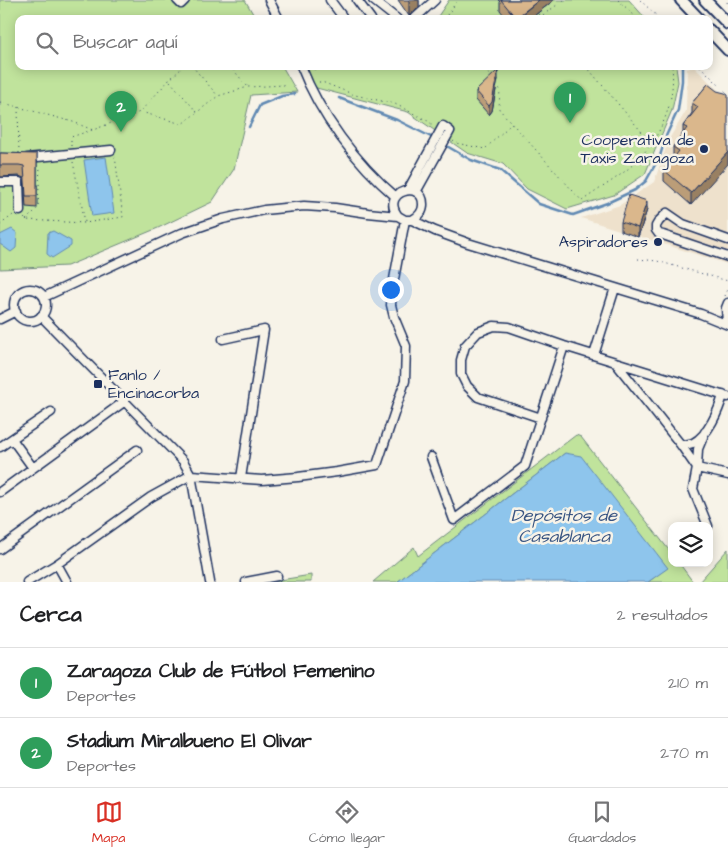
<!DOCTYPE html>
<html lang="es">
<meta charset="utf-8">
<style>
:root{--surface:#fff;--page:#f6f6f6;--text:#202124;--muted:#757577;--line:#e0e0e0;--accent:#d93025}
body{margin:0;font-family:"Architects Daughter",sans-serif;background:var(--page);color:var(--text)}
.controls{position:absolute;right:15px;bottom:15px;display:grid;overflow:hidden;border-radius:10px;box-shadow:0 2px 12px #0003}
.controls button{width:45px;height:45px;display:grid;place-items:center;padding:0;border:0;border-bottom:1px solid var(--line);background:var(--surface);color:var(--text);font:25px sans-serif}
.you{position:absolute;left:390px;top:289px;width:18px;height:18px;margin:-12px;border:4px solid #fff;border-radius:50%;background:#1a73e8;box-shadow:0 0 0 8px #1a73e833}
.badge{display:grid;place-items:center;width:32px;height:32px;border-radius:50%;background:var(--accent);color:#fff;font-size:16px;font-weight:700}
.pin{position:absolute;translate:-50% -41px;filter:drop-shadow(0 1px 2px #0008)}
.pin::after{content:'';position:absolute;top:26px;width:18px;height:15px;background:inherit;clip-path:polygon(0 0,100% 0,50% 100%)}
.list{margin:0;padding:0;list-style:none}
h2{display:flex;justify-content:space-between;align-items:center;height:65px;margin:0;padding:0 20px;font-size:21px}
h2 small{font-size:16px;font-weight:400;color:var(--muted)}
.list li{display:grid;grid-template-columns:32px 1fr auto;gap:15px;align-items:center;box-sizing:border-box;height:70px;padding:0 20px;border-top:1px solid var(--line)}
.list b{display:block;font-size:19px;white-space:nowrap}
.list p{margin:0;font-size:16px;white-space:nowrap;color:var(--muted)}
.list em{font-size:16px;font-style:normal;color:var(--muted)}
.icon{flex:none;width:28px;height:28px;fill:none;stroke:currentColor;stroke-width:2;stroke-linecap:round;stroke-linejoin:round}
.map{position:relative;flex:none;width:728px;height:582px;overflow:hidden}
.search{position:absolute;background:var(--surface);box-shadow:0 2px 12px #0003;left:15px;right:15px;top:15px;height:55px;display:flex;align-items:center;gap:12px;box-sizing:border-box;padding:0 18px;border-radius:10px;color:var(--muted);font-size:19px}
.sheet{height:205px;background:var(--surface)}
nav{display:flex;justify-content:space-around;align-items:center;box-sizing:border-box;height:70px;border-top:1px solid var(--line);background:var(--surface);font-size:14px;color:var(--muted)}
nav a{display:grid;justify-items:center;gap:2px}
nav .on{color:var(--accent)}
.map>svg:first-child{display:block}
.built{fill:#eee1cc}
.green{fill:#c0e39c;stroke:#6e897d}
.water{fill:#8ec5ec;stroke:#6089b3}
.lines{fill:none;stroke-linecap:round;stroke-linejoin:round}
.stream{stroke:#6089b3;stroke-width:2.5}
.minor-casing{stroke:#1b2f5e;stroke-width:11}
.major-casing{stroke:#1b2f5e;stroke-width:14}
.path{stroke:#1b2f5e;stroke-width:1;stroke-dasharray:1 4;stroke-linecap:butt}
.minor{stroke:#f7f3e8;stroke-width:8}
.major{stroke:#f7f3e8;stroke-width:10}
.wall{fill:#bb9d78;stroke:#1b2f5e}
.shaded-wall{fill:#998062;stroke:#1b2f5e}
.building{fill:#dab78c;stroke:#1b2f5e}
.poi-dot{fill:#1b2f5e;stroke:#f7f3e8;stroke-width:2}
.labels{text-anchor:middle;dominant-baseline:central;stroke-width:5;stroke-linejoin:round;paint-order:stroke}
.poi-label{font-size:16px;fill:#1b2f5e;stroke:#f7f3e8;text-anchor:end}
.water-label{font-size:18px;font-style:italic;fill:#385482;stroke:#f7f3e8}
</style>
<div class="map">
<svg width="728" height="582" viewBox="0 0 728 582">
<rect width="100%" height="100%" fill="#f7f3e8"/>
<filter id="ink" filterUnits="userSpaceOnUse"><feTurbulence type="fractalNoise" baseFrequency=".02" numOctaves="2"/><feDisplacementMap in="SourceGraphic" scale="10" xChannelSelector="R" yChannelSelector="G"/><feConvolveMatrix kernelMatrix="1 2 1 2 8 2 1 2 1" color-interpolation-filters="sRGB"/></filter>
<g filter="url(#ink)">
<path class="built" d="M694,67L728,100V262L727,264L581,218L620,205L654,182L669,139L686,111L687,69Z"/>
<path class="green" d="M0,0H245L256,19H19V66H282L297,92L251,95L234,169L212,202L158,228L67,266L0,269Z
M449,0H629L646,19H436Z
M310,66H676L678,82L672,110L645,174L614,195L567,209L527,189L503,164L467,153L408,112L305,85L301,74Z
M576,435L581,437L672,554V563H679L693,582H648L667,568L565,453L397,582H373L414,547L418,556Z
M728,549V582H699Z
M311,575V582H268Z"/>
<path class="water" d="M106,157L114,213L92,216L84,160Z
M12,229L17,233L16,248L11,252L0,244V235Z
M53,231L71,241V246L52,258L47,254L48,233Z
M565,453L581,456L668,568L648,582H397Z"/>
<g class="lines">
<path class="stream" d="M339,98L397,120L433,138
M249,127L260,105L282,96L295,94
M445,145L471,160L500,170L539,204L573,215L607,203L635,190L646,181L660,156L666,136L678,110L682,81V66"/>
<defs>
<path id="minor" d="M177,0L181,4L185,0
M269,0L279,19
M330,0L342,16V19
M357,0L371,19
M373,0L397,19
M414,19L435,0
M301,66C320,115 356,163 396,197
M27,158L111,150
M0,182H19L20,211
M408,190L443,126L450,131L416,192
M398,216C379,191 424,179 423,205C423,213 418,217 412,220
M728,240L683,224L667,213L659,221L656,226V230L659,234L663,235L728,257
M14 305a16 16 0 1 1 32 0a16 16 0 1 1-32 0Z
M44,297L182,233L223,219L264,210L304,206L335,208L368,213L398,216L405,220H412L435,231L468,243L701,314L728,325
M41,316L183,461L191,475L210,582
M0,319L16,311
M727,324L726,308L728,303
M223,339L264,330L241,478
M594,355L615,288
M615,362L681,445L697,468L728,475
M541,418L478,397L467,386L461,374V360L465,346L478,332L494,326L509,327L564,346L728,397
M705,432L698,449L697,468L693,489L708,526
M12,439L33,468
M681,445C685,445 690,444 693,443C708,436 719,410 723,395
M0,447L51,412
M431,457L454,520L525,466L564,346
M0,492L125,401
M0,549L137,450
M57,564L67,582
M27,582L57,564L151,497L191,475L262,480L298,477L337,472L377,465L405,381L406,346L394,317L391,305L392,290L405,220
M246,582L277,576"/>
<path id="major" d="M681,0L699,19
M705,0L728,24
M709,30L728,50"/>
</defs>
<use href="#minor" class="minor-casing"/>
<use href="#major" class="major-casing"/>
<path class="path" d="M618,0L638,19
M640,0L660,19
M727,3L728,0
M243,19L244,18L245,19
M444,19L458,0
M530,19L536,14L543,15L564,0
M192,66L218,96
M230,66L248,87
M482,66L491,77
M586,66L652,144
M700,66L728,94
M314,70L318,66
M170,81L197,112
M319,82H322L355,95L395,104L428,121L434,126
M496,85L500,89L499,109L582,201C597,190 615,180 629,168C659,142 676,106 672,66
M0,102L73,122L93,130L140,112L169,80L184,66
M18,107L19,153
M141,112L182,124L218,96L248,87L284,85
M453,141L456,143L485,149L512,123
M71,146V137L92,130
M73,162L85,222
M24,218L26,220L85,223L123,217L115,156
M26,220L38,208L40,165
M0,225L13,215
M638,259L657,261L728,281
M725,296L728,289"/>
<use href="#minor" class="minor"/>
<use href="#major" class="major"/>
</g>
<path class="wall" d="M398,0H419V7L409,16Z
M498,0H554L530,19H507L500,10V2Z
M498,79L492,111L489,115L476,100V91Z
M708,84L691,205L664,181V170L673,159V147L683,133V126L692,113V103Z
M0,153L37,154V208L26,207L24,178L19,176L0,177Z
M647,210L638,237L621,231V222Z"/>
<path class="shaded-wall" d="M409,0H419V7L409,16Z
M539,0H554L530,19H516Z
M498,70V79L492,111L489,115V106Z
M728,152V164L691,205V193Z
M647,201V210L638,237V228Z"/>
<path class="building" d="M501,0H539L516,18Z
M498,70L492,102L489,106L476,91Z
M708,84L717,91L725,93L728,95V152L691,193L664,170L679,151L673,147L687,128L683,126L698,107L692,103Z
M0,153L37,154V196H26L24,166L19,165H0Z
M629,195L647,201L638,228L621,222Z"/>
</g>
<g class="poi-dot">
<circle cx="704" cy="149" r="5"/>
<circle cx="658" cy="242" r="5"/>
<rect x="93" y="379" width="10" height="10" rx="2.5"/>
</g>
<g class="labels">
<g class="poi-label">
<text x="694" y="140">Cooperativa de<tspan x="694" dy="18">Taxis Zaragoza</tspan></text>
<text x="648" y="242">Aspiradores</text>
<text x="108" y="375" text-anchor="start">Fanlo /<tspan x="108" dy="18">Encinacorba</tspan></text>
</g>
<g class="water-label">
<text x="564" y="515">Depósitos de<tspan x="564" dy="21">Casablanca</tspan></text>
</g>
</g>
</svg>
<div class="controls">
<button><svg class="icon" aria-label="layers" viewBox="0 0 24 24"><path d="M12 4l9 5-9 5-9-5zM3 14l9 5 9-5"/></svg></button>
</div>
<div class="you"></div>
<div class="pin badge" style="left:570px;top:123px;background:#2e9e5b">1</div>
<div class="pin badge" style="left:121px;top:132px;background:#2e9e5b">2</div>
<div class="search"><svg class="icon" aria-label="search" viewBox="0 0 24 24"><circle cx="10" cy="10" r="6"/><path d="M15 15l6 6"/></svg>Buscar aquí</div>
</div>
<section class="sheet">
<h2>Cerca<small>2 resultados</small></h2>
<ul class="list">
<li><span class="badge" style="background:#2e9e5b">1</span><div><b>Zaragoza Club de Fútbol Femenino</b><p>Deportes</p></div><em>210 m</em></li>
<li><span class="badge" style="background:#2e9e5b">2</span><div><b>Stadium Miralbueno El Olivar</b><p>Deportes</p></div><em>270 m</em></li>
</ul>
</section>
<nav>
<a class="on"><svg class="icon" aria-label="map" viewBox="0 0 24 24"><path d="M3 6l6-2 6 2 6-2v14l-6 2-6-2-6 2zM9 4v14M15 6v14"/></svg>Mapa</a>
<a><svg class="icon" aria-label="directions" viewBox="0 0 24 24"><path d="M12 3l9 9-9 9-9-9zM9 14v-3h6M13 9l2 2-2 2"/></svg>Cómo llegar</a>
<a><svg class="icon" aria-label="saved" viewBox="0 0 24 24"><path d="M7 4h10v16l-5-4-5 4z"/></svg>Guardados</a>
</nav>
